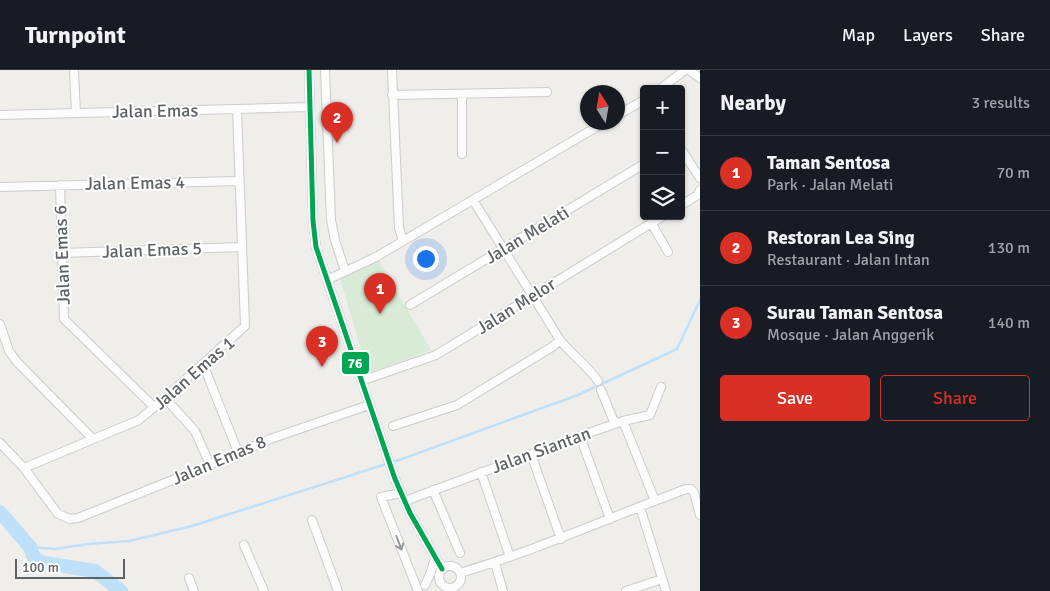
<!DOCTYPE html>
<meta charset="utf-8">
<style>
:root{--surface:#171b24;--page:#242831;--text:#f1f3f6;--muted:#9ea1a6;--line:#363941;--accent:#d93025}
body{margin:0;font-family:Signika,sans-serif;background:var(--page);color:var(--text)}
.controls{position:absolute;right:15px;top:15px;display:grid;overflow:hidden;border-radius:5px;box-shadow:0 1px 4px #0004}
.controls button{width:45px;height:45px;display:grid;place-items:center;padding:0;border:0;border-bottom:1px solid var(--line);background:var(--surface);color:var(--text);font:25px sans-serif}
.compass{position:absolute;left:580px;top:15px;width:45px;height:45px;border-radius:50%;background:var(--surface);box-shadow:0 1px 4px #0004;rotate:349deg}
.scale{position:absolute;left:15px;bottom:12px;width:110px;box-sizing:border-box;padding-left:5px;border:2px solid #5f6368;border-top:0;font-size:14px;line-height:18px;white-space:nowrap;color:#5f6368;-webkit-text-stroke:4px #fff;paint-order:stroke}
.you{position:absolute;left:425px;top:188px;width:18px;height:18px;margin:-12px;border:4px solid #fff;border-radius:50%;background:#1a73e8;box-shadow:0 0 0 8px #1a73e833}
.badge{display:grid;place-items:center;width:32px;height:32px;border-radius:50%;background:var(--accent);color:#fff;font-size:16px;font-weight:700}
.pin{position:absolute;translate:-50% -41px;filter:drop-shadow(0 1px 2px #0008)}
.pin::after{content:'';position:absolute;top:26px;width:18px;height:15px;background:inherit;clip-path:polygon(0 0,100% 0,50% 100%)}
.list{margin:0;padding:0;list-style:none}
h2{display:flex;justify-content:space-between;align-items:center;height:65px;margin:0;padding:0 20px;font-size:21px}
h2 small{font-size:16px;font-weight:400;color:var(--muted)}
.list li{display:grid;grid-template-columns:32px 1fr auto;gap:15px;align-items:center;box-sizing:border-box;height:75px;padding:0 20px;border-top:1px solid var(--line)}
.list b{display:block;font-size:19px;white-space:nowrap}
.list p{margin:0;font-size:16px;white-space:nowrap;color:var(--muted)}
.list em{font-size:16px;font-style:normal;color:var(--muted)}
.actions{display:flex;gap:10px;padding:15px 20px}
.actions a{flex:1;padding:11px 0;border:1px solid var(--accent);border-radius:5px;text-align:center;font-size:18px;color:var(--accent)}
.actions .main{background:var(--accent);color:#fff}
.icon{flex:none;width:28px;height:28px;fill:none;stroke:currentColor;stroke-width:2;stroke-linecap:round;stroke-linejoin:round}
.map{position:relative;flex:none;width:700px;height:521px;overflow:hidden}
header{display:flex;align-items:center;gap:30px;box-sizing:border-box;height:70px;padding:0 25px;background:var(--surface);border-bottom:1px solid var(--line)}
header strong{font-size:24px}
nav{display:flex;gap:28px;margin-inline-start:auto;font-size:18px}
main{display:flex}
aside{flex:1;background:var(--surface)}
.map>svg:first-child{display:block}
.green{fill:#d8ebd6}
.lines{fill:none;stroke-linecap:round;stroke-linejoin:round}
.stream{stroke:#bfe0f9;stroke-width:2.5}
.river{stroke:#bfe0f9;stroke-width:14}
.minor-casing{stroke:#cbcccc;stroke-width:10}
.minor{stroke:#fdfcfc;stroke-width:8}
.bus-1-casing{stroke:#fff;stroke-width:9}
.bus-1{stroke:#00a651;stroke-width:5}
.oneway{stroke:#96999c}
.labels{text-anchor:middle;dominant-baseline:central;stroke-width:4;stroke-linejoin:round;paint-order:stroke}
.street-label{font-size:18px;fill:#5f6368;stroke:#fff}
.line-badge{stroke:#fff;stroke-width:2}
.badge-label{font-size:14px;text-anchor:middle;font-weight:bold;fill:#fff}
</style>
<header>
<strong>Turnpoint</strong>
<nav><a>Map</a><a>Layers</a><a>Share</a></nav>
</header>
<main>
<div class="map">
<svg width="700" height="521" viewBox="0 0 700 521">
<rect width="100%" height="100%" fill="#efeeea"/>
<path class="green" d="M378,190L431,280L368,303L340,208Z"/>
<g class="lines">
<path class="stream" d="M30,477L55,479L88,474L129,471L192,456L402,389L578,325L677,279L700,230"/>
<path class="river" d="M0,442L30,477L34,488L44,493L95,501L121,521"/>
<defs>
<path id="minor" d="M74,0L76,43
M309,0L313,151L316,177L395,409L410,443L442,499
M325,0L331,150L335,170L345,201
M392,0L399,158L403,171
M689,0L700,8
M660,19L685,0
M462,24V84
M392,25L547,22
M0,45L310,37
M618,45L644,30
M681,79L700,108
M60,115L64,249L154,337
M0,117L239,111
M473,130L560,270C572,285 587,295 598,311
M681,135L698,125L700,120
M652,154L668,182
M62,183L242,177
M327,210L376,187L605,52
M410,235L644,94
M0,254L9,281L17,292L93,369
M203,294L238,382
M361,311L436,285L663,146
M601,320L615,354
M165,328L195,361L210,395
M623,351L655,431
M393,356L457,335L552,277L560,270
M580,366L610,449
M0,373L24,398L58,444L70,449L78,448L210,395L270,369L369,335
M531,384L561,469
M24,398L139,350L165,328L245,256L237,39
M481,402L510,487
M433,420L460,483
M402,423L381,427L418,521
M405,431L580,366L623,351L650,345L661,317
M640,437L666,521
M312,450L338,521
M244,475L264,521
M495,493L503,521
M439 507a11 11 0 1 1 22 0a11 11 0 1 1-22 0Z
M460,503C537,480 611,447 686,419H691L694,423L700,445
M189,508L194,521
M425,515L431,502L435,488
M626,521L662,509"/>
</defs>
<use href="#minor" class="minor-casing"/>
<use href="#minor" class="minor"/>
<defs>
<path id="bus-1" d="M309,0L313,151L316,177L395,409L410,443L442,499"/>
</defs>
<use href="#bus-1" class="bus-1-casing"/>
<use href="#bus-1" class="bus-1"/>
</g>
<defs><path id="oneway-shaft" d="M-6 0H5M1.5-3L5.5 0L1.5 3" fill="none" stroke-width="1.6" stroke-linecap="round" stroke-linejoin="round" transform="scale(1.25)"/></defs>
<use class="oneway" href="#oneway-shaft" transform="translate(399 473) rotate(69)"/>
<g class="labels">
<g class="street-label">
<text transform="translate(155 41) rotate(-1)">Jalan Emas</text>
<text transform="translate(135 113) rotate(-1)">Jalan Emas 4</text>
<text transform="translate(527 165) rotate(-31)">Jalan Melati</text>
<text transform="translate(152 180) rotate(-2)">Jalan Emas 5</text>
<text transform="translate(62 185) rotate(-92)">Jalan Emas 6</text>
<text transform="translate(516 236) rotate(-32)">Jalan Melor</text>
<text transform="translate(194 303) rotate(-41)">Jalan Emas 1</text>
<text transform="translate(541 380) rotate(-20)">Jalan Siantan</text>
<text transform="translate(219 390) rotate(-23)">Jalan Emas 8</text>
</g>
</g>
<rect class="line-badge" x="341" y="281" width="29" height="24" rx="5" fill="#00a651"/>
<g class="badge-label">
<text x="355" y="298">76</text>
</g>
</svg>
<div class="controls">
<button>+</button>
<button>−</button>
<button><svg class="icon" aria-label="layers" viewBox="0 0 24 24"><path d="M12 4l9 5-9 5-9-5zM3 14l9 5 9-5"/></svg></button>
</div>
<svg class="compass" viewBox="-18 -18 36 36"><path d="M0-13l5 13h-10z" fill="#e53935"/><path d="M0 13l5-13h-10z" fill="#9ea1a6"/></svg>
<div class="scale">100 m</div>
<div class="you"></div>
<div class="pin badge" style="left:380px;top:244px">1</div>
<div class="pin badge" style="left:337px;top:73px">2</div>
<div class="pin badge" style="left:322px;top:297px">3</div>
</div>
<aside>
<h2>Nearby<small>3 results</small></h2>
<ul class="list">
<li><span class="badge">1</span><div><b>Taman Sentosa</b><p>Park · Jalan Melati</p></div><em>70 m</em></li>
<li><span class="badge">2</span><div><b>Restoran Lea Sing</b><p>Restaurant · Jalan Intan</p></div><em>130 m</em></li>
<li><span class="badge">3</span><div><b>Surau Taman Sentosa</b><p>Mosque · Jalan Anggerik</p></div><em>140 m</em></li>
</ul>
<div class="actions"><a class="main">Save</a><a>Share</a></div>
</aside>
</main>
